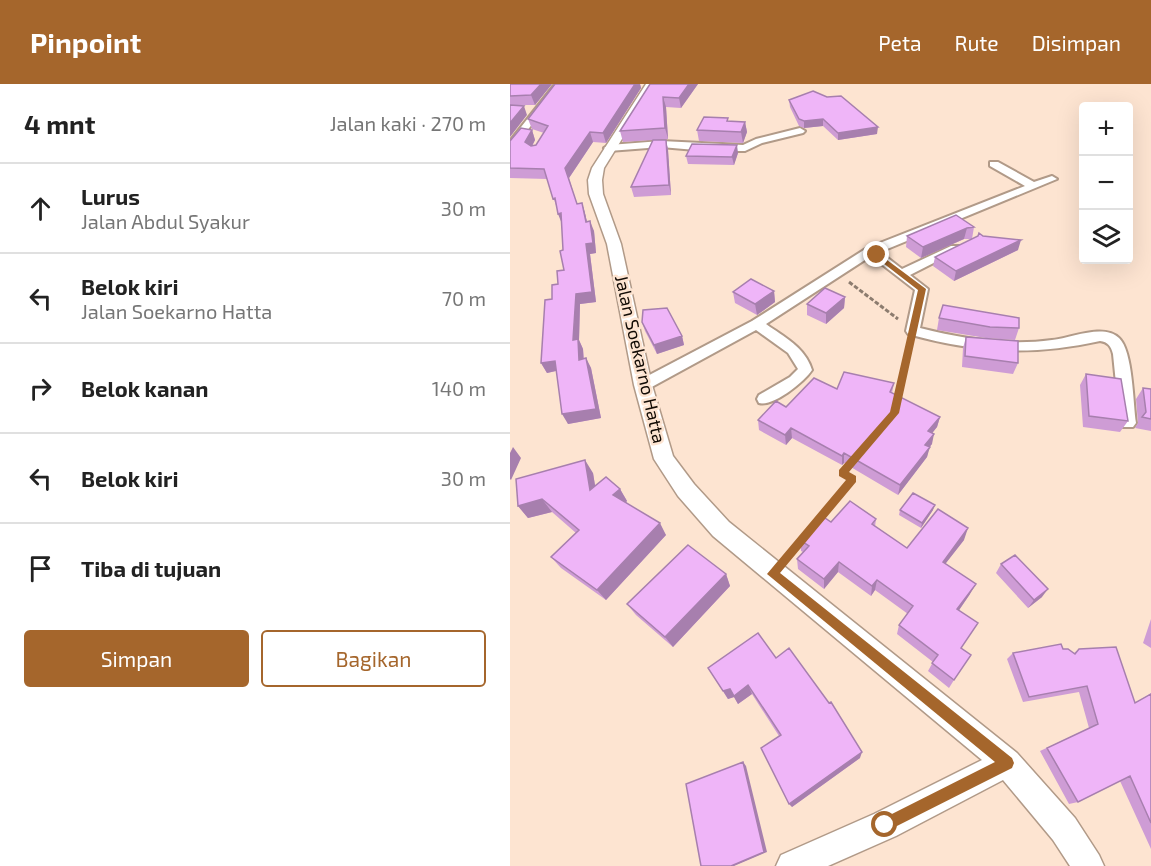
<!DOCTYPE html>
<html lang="id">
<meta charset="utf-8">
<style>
:root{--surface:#fff;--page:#f6f6f6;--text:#222;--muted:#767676;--line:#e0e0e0;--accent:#a5662c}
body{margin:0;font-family:"Exo 2",sans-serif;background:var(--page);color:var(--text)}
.controls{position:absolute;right:18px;top:18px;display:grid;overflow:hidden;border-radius:6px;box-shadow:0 6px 24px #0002}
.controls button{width:54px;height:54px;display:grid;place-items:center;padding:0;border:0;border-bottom:2px solid var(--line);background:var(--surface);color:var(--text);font:30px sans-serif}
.stop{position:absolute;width:18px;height:18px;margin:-14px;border:4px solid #a5662c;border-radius:50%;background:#fff}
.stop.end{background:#a5662c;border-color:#fff;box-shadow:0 2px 6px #0008}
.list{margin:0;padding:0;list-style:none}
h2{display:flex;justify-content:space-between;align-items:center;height:78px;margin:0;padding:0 24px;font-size:26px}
h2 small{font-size:20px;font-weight:400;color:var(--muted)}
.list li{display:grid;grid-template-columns:39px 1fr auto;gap:18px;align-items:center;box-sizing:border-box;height:90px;padding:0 24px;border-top:2px solid var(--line)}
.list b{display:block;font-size:22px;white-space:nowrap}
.list p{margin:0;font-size:20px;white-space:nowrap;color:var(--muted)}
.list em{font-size:20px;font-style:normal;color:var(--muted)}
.actions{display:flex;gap:12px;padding:18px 24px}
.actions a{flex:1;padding:14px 0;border:2px solid var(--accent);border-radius:6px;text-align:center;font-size:21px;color:var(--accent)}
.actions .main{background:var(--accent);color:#fff}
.icon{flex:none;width:33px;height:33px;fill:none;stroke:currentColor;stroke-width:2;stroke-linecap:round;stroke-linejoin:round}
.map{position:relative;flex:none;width:641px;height:782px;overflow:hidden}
header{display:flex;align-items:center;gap:36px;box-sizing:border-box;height:84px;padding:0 30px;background:var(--accent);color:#fff}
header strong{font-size:28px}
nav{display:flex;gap:33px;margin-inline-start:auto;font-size:21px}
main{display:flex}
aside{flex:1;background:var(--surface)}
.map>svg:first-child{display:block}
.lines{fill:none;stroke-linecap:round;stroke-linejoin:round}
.minor-casing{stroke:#b19a88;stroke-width:4}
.tertiary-casing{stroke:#b19a88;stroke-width:3}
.path-far1{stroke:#8c7c6f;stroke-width:3;stroke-dasharray:4.5 2;stroke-linecap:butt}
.path{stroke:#8c7c6f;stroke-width:4;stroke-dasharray:6 3;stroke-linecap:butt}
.minor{fill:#fff;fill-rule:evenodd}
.tertiary{fill:#fff;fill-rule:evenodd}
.wall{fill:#ce9cd5}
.shaded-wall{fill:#a77fae}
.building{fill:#efb5f8;stroke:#a77fae;stroke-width:1.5}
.route{fill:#a5662c}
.labels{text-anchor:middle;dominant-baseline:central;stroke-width:5;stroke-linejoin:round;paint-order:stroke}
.street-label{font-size:18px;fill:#120b05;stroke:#fde4d1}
</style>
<header>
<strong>Pinpoint</strong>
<nav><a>Peta</a><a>Rute</a><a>Disimpan</a></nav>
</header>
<main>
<aside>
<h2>4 mnt<small>Jalan kaki · 270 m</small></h2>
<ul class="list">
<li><svg class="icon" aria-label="ahead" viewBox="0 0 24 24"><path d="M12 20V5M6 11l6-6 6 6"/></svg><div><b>Lurus</b><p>Jalan Abdul Syakur</p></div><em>30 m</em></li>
<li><svg class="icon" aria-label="left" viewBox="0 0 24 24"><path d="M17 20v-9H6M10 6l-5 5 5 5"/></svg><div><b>Belok kiri</b><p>Jalan Soekarno Hatta</p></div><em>70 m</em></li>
<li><svg class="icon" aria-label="right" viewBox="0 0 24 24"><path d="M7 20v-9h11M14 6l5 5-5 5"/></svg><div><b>Belok kanan</b></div><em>140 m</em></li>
<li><svg class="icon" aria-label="left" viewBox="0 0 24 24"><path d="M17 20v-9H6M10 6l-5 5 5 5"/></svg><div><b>Belok kiri</b></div><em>30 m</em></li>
<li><svg class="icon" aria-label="arrive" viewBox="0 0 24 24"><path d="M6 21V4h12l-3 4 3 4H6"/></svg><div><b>Tiba di tujuan</b></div></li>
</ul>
<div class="actions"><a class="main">Simpan</a><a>Bagikan</a></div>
</aside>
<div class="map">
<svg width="641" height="782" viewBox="0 0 641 782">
<rect width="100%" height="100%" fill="#fde4d1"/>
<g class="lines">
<defs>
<path id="minor" d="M45,0H53L3,65L0,66V57Z
M290,44L295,47L293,49L252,59L235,67H197L151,63L99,67L94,64L99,61L151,57L233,61L246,55Z
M480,78H488L524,98L542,92L547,95L370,168L392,185L441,162H449L451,165L400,191L418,205L410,244C454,255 498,262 542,256C561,254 594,239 609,254C623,267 623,320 626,339L623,343H613L610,339L603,270C601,262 598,258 590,257C522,272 466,269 398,250L396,247L405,206L361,172L256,240C274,253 295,263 302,286C294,298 263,323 249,319L247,315L249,311L280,293L288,285L278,269L246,246L138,305H128L126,301L128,297L242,237L357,164L515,102L480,82Z"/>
<path id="tertiary" d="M136,0H146L94,84L92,96L93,110L111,160L142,301L163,372L184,400L219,438L507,669L565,734L589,771L594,782H560L543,756L493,696L386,752L318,782H266L271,771L364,730L472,676L203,452L168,412L144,375L124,301L97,160L79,110L78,96L82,84Z"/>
</defs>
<use href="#minor" class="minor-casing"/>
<use href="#tertiary" class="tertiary-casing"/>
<path class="path-far1" d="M339,198L388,235
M394,289L401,259"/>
<path class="path" d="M387,316L394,288
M302,443L343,395L333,389L341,379
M277,473L292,456"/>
<use href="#minor" class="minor"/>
<use href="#tertiary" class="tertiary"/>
</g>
<path class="wall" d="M0,0H42L25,21H0Z
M45,0H130L131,4L96,59L83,58L59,94L67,120L72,119L77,137L84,147L86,169L80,170L86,218L70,220L69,256L73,265L74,275L76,274L81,284L91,334L58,340L46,287L37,289L31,279L42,215L54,186L52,139L37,95L0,94V57L22,46L25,56L22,62L26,61L34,49L22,45L18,35Z
M140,0H188L171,24L156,23L158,55L146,56H156L158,66L161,111L124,113L121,103L143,56L113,58L110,47Z
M279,16L367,50L328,56L313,42L294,44L289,42L280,23Z
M218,37L235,38L237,48L233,59L189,57L187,46Z
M228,69L224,81L178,80L176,72Z
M446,131L464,143L462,155L473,152L508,166L444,197L423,182L425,173L462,155H454L411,174L396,163L397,152Z
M264,207L265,218L247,231L225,219L223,208Z
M335,213L334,224L316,240L297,231V220Z
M429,234L509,244L505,256L476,254L427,246Z
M132,238L172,252L174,261L147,270L135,247Z
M456,253L508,279L503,290L452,283L453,264Z
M576,290L618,337L610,348L573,343L570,301Z
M384,299L382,309L430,333L427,343L422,349V360L419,363L417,373L388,411L334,379L332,381L282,354L276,361L249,346L248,336L276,323L327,305Z
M633,304L641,305V347L625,344L628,339L626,315Z
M83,389L85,402L110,405L117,417L116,418L156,451L96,516L51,484L41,473L66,449L42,428L18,434L8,422Z
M390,426H423L411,444L389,431Z
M366,435L365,443L397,464L454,456L435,480L460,510L449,526L452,564L444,596L439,604L418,587L423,578L387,550L389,541L398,530L365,506L361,512L328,488L314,505L288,485L287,475L293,468L291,467L290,456L321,438Z
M491,480L532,513L518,524L486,489Z
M216,490L220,502L163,563L126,531L117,520Z
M641,535V564L633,559Z
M553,565L564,569L569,565L625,619L641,609V765L610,697L568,718L559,720L530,667L579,644L569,608L513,618L497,575L503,569Z
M266,574L350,674L282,723L269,652L242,610L228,620L224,613L218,615L198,584Z"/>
<path class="shaded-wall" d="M31,0H42L25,21L21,11Z
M125,0H130L131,4L96,59L93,49Z
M179,0H188L171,24L169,14Z
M153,13L156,23L158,55L155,44Z
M14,22L17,31L0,53V39Z
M313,35V42L294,44V37Z
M235,38L237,48L233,59L231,48Z
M368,43L367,50L328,56V49Z
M22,46L25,56L19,68L15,58Z
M80,48L83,58L59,94L55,84Z
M156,56L158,66L161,111L159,101Z
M227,61L228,69L224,81L222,73Z
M72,119L75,129L79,148L76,138Z
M51,129L52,140L48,130Z
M80,137L84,147L86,169L80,170L86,218L70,220L69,256L73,265L74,286L69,276L63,256L66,210L76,160Z
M457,144L454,155L411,174L413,163Z
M511,156L508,166L444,197L446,187Z
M264,207L265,218L247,231L245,220Z
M335,213L334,224L316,240V229Z
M172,252L174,261L147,270L144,261Z
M76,274L81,284L91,334L58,340L52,330Z
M45,277L50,286L37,289L31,279Z
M430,333L427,343L416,357L418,347Z
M281,344L282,354L276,361L275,351Z
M424,350L422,360L413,371L415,361Z
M3,363L11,374L1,396L0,395V369Z
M420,363L417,373L388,411L390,401Z
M334,369V379L332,381V372Z
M75,376L83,389L88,419L80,406Z
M110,405L117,417L111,423L103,411Z
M32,415L42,428L18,434L8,422Z
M425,421L423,426L411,444L412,439Z
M150,439L156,451L96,516L87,506Z
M458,444L454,456L429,488L433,478Z
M329,478L328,488L314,505V495Z
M216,490L220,502L163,563L155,553Z
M367,496L365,506L361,512L362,502Z
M466,500L460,510L443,535L447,525Z
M538,505L532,513L518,524L524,516Z
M238,601L242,610L228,620L224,613L218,615L213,607L220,605Z
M352,668L350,674L282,723L279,720Z
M233,678L236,682L257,768L224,782H221Z"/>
<path class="building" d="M0,0H31L21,11L0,12Z
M45,0H125L93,49L80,48L55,84L67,120L72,119L76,138L80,137L83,159L76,160L82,208L66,210L63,256L68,255L69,276L76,274L86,325L52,330L45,277L31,279L35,216L42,215V201L48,200L47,187L54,186L50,167L53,166L51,129L48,130L45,114L43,115L34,85L0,84V57L11,44L22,46L15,58L21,62L26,61L38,42L18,35Z
M140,0H179L169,14L153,13L155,44L110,47Z
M303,7L317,13L331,12L368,43L328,49L313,35L294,37L289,35L279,16Z
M0,21L14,22L0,39Z
M194,33L218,34L217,37L235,38L231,48L187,46Z
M143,56H156L159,101L121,103Z
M182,60L227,61L222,73L176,72Z
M446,131L464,143L457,144L413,163L397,152Z
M469,149L473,152L511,156L446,187L425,173L468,152Z
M241,195L264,207L245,220L223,208Z
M315,204L335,213L316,229L297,220Z
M433,221L509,234V244L480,243L429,234Z
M157,224L172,252L144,261L132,238L133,226Z
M456,253L508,257V279L455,272Z
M334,288L384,299L380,308L430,333L418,347L424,350L415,361L420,363L390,401L334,369L332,372L281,344L275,351L248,336L266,317L276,323L304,294L327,305Z
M576,290L611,295L618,337L579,332Z
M633,304L641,305V335L632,333L636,328Z
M75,376L80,406L96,393L110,405L103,411L150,439L87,506L41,473L69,446L32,415L8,422L6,395Z
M403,409L425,421L412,439L390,426Z
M340,417L366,435L362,440L397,464L428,425L458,444L433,478L466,500L447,525L468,539L451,564L461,571L444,596L422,579L428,571L389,541L403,522L367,496L362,502L329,478L314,495L287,475L299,462L290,456L312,432L321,438Z
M178,461L216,490L155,553L117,520Z
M505,471L538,505L524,516L491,480Z
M248,549L266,574L279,564L319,619L321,618L352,668L279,720L251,664L271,651L238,601L224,612L220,605L213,607L198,584Z
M551,560L553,565H558L565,570L569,565L606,563L625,619L641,610V739L620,692L568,718L537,664L588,640L577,602L519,613L503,569Z
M233,678L254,768L221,782H191L176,700Z"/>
<path class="route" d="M364,170H369L416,205L389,329L339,388L346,392V398L270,489L502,674L504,679L502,684L375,748L370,746L368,741L370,736L485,678L257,490L336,396L329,392V386L380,328L408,206L364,172Z"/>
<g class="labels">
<g class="street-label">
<text transform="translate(131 275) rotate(77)">Jalan Soekarno Hatta</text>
</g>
</g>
</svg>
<div class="controls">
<button>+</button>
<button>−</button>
<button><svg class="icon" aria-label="layers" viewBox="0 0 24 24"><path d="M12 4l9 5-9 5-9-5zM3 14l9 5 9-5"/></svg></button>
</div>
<div class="stop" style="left:375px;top:741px"></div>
<div class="stop end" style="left:367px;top:171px"></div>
</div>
</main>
